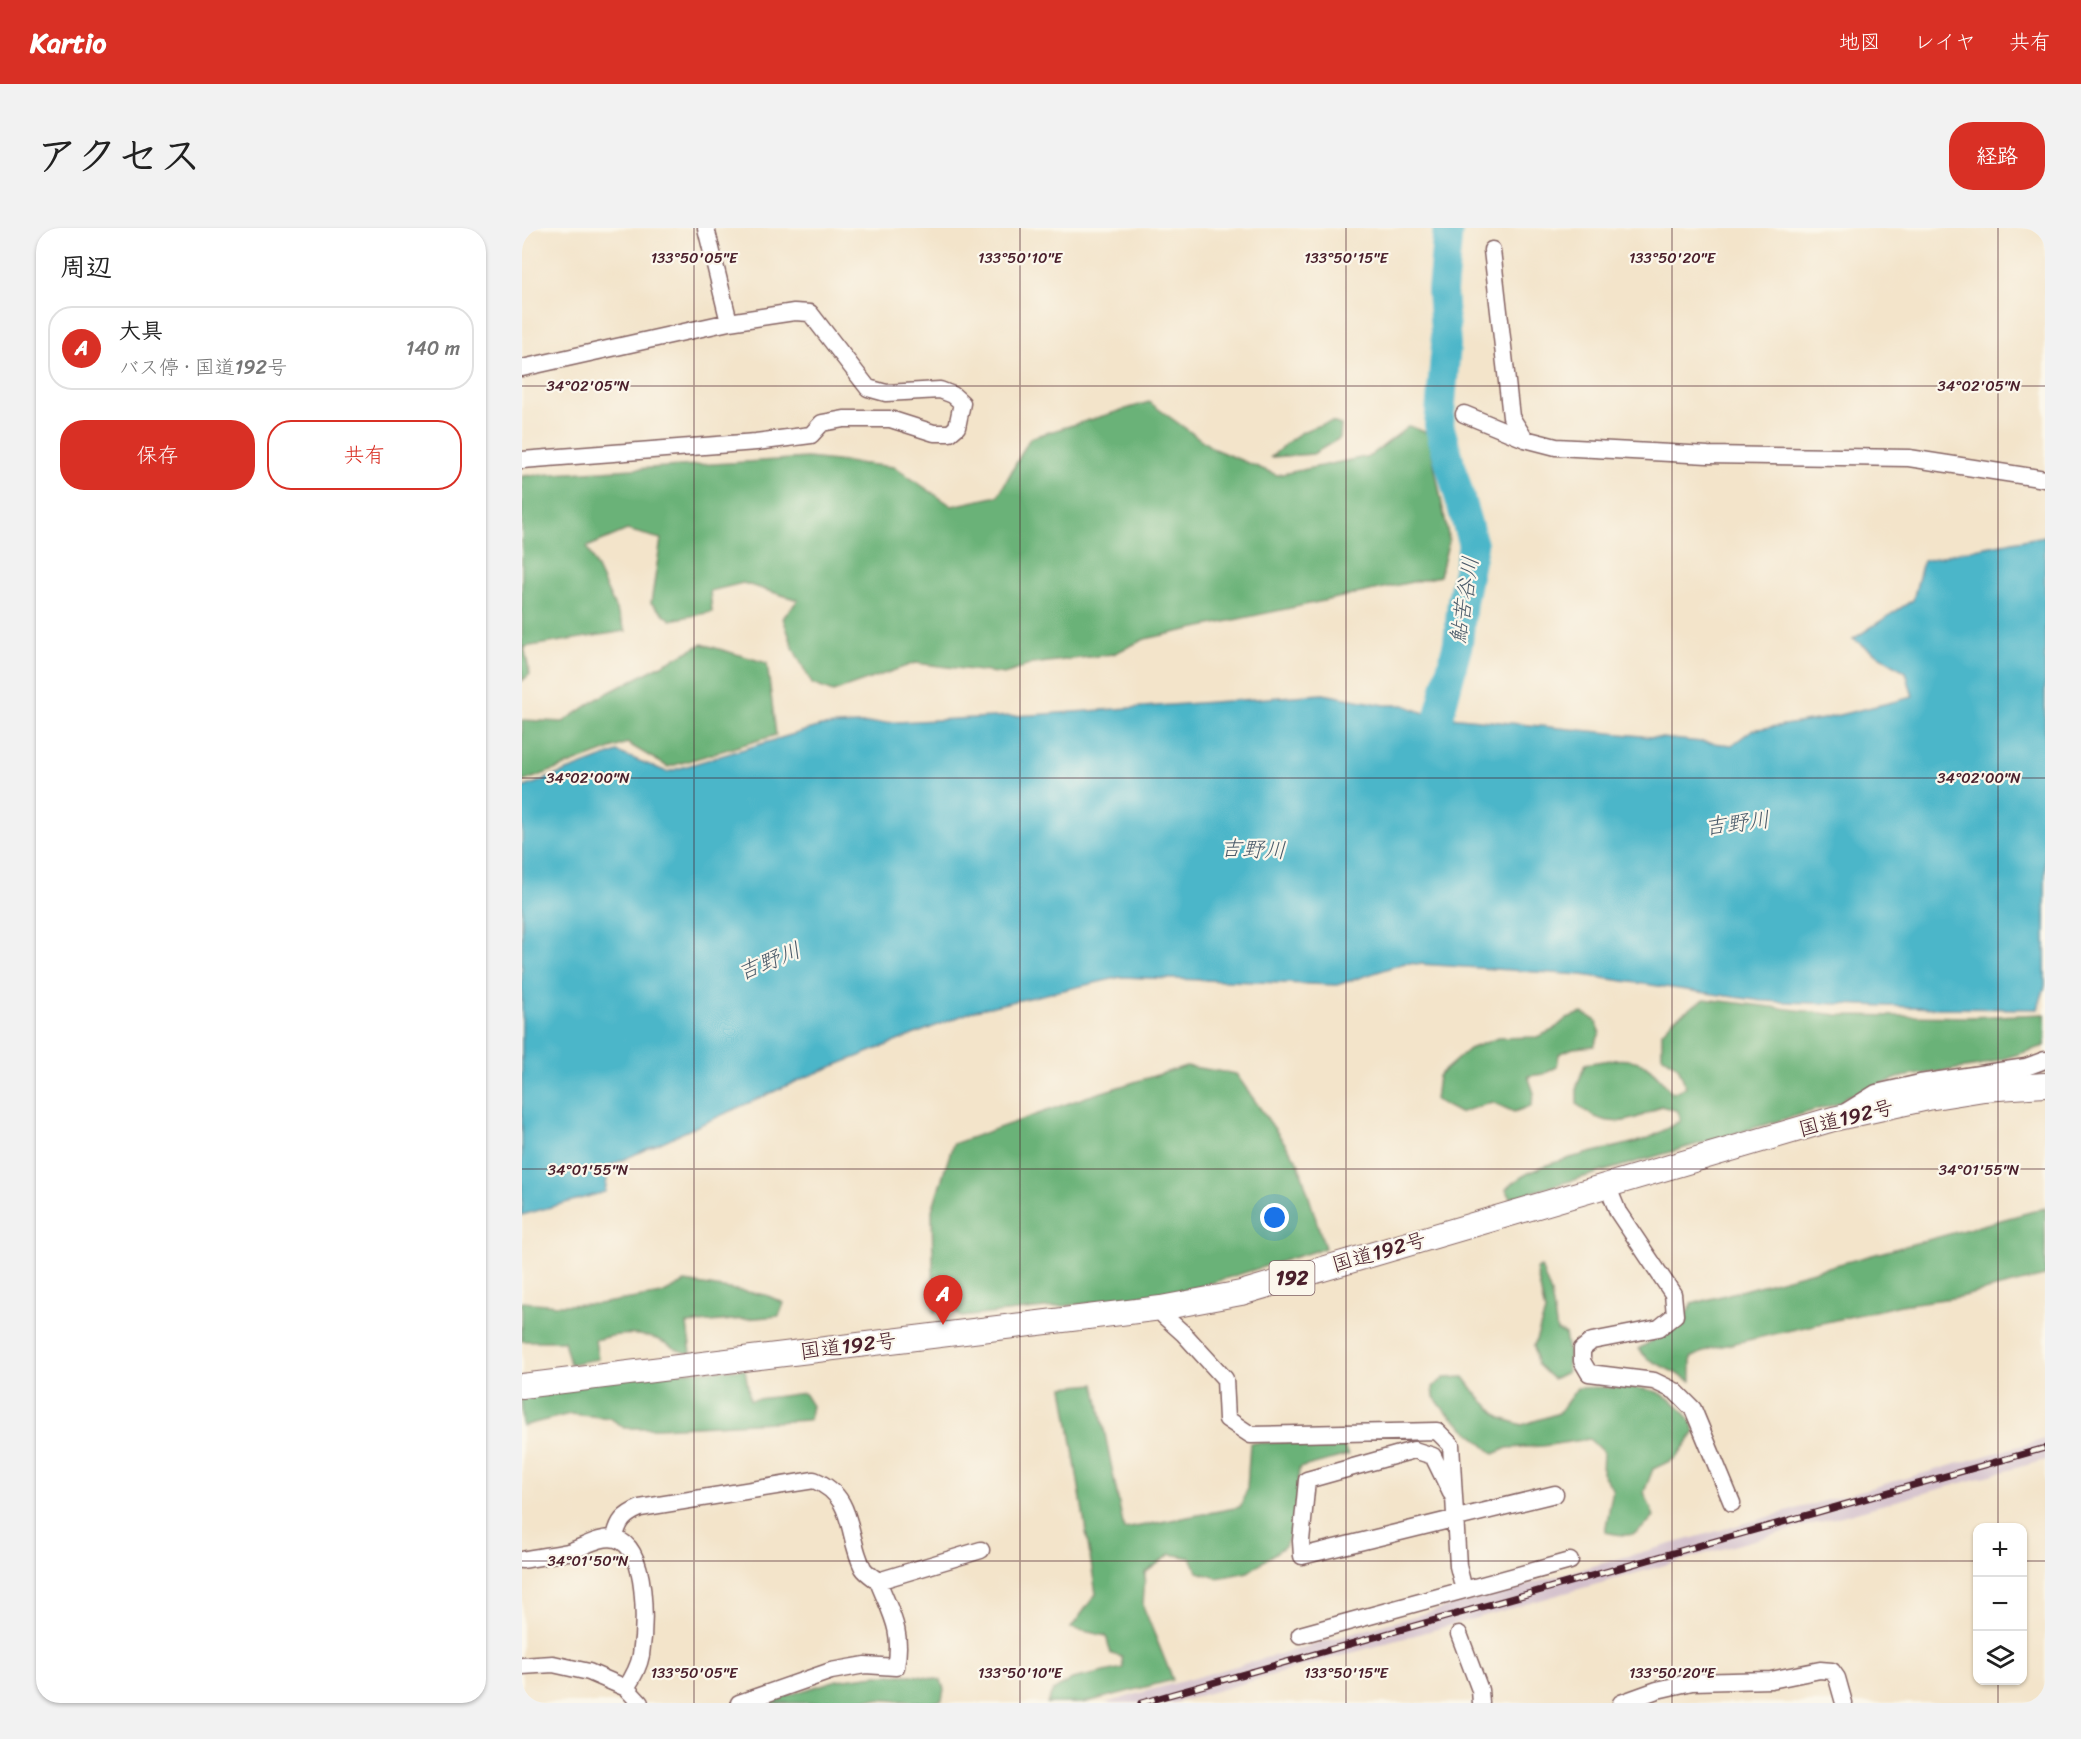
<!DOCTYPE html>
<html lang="ja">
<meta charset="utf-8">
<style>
:root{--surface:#fff;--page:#f2f2f2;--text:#222;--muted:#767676;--line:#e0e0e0;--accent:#d93025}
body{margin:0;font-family:Sriracha,"Klee One",sans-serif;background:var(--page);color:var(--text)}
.controls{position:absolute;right:18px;bottom:18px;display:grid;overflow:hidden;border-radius:12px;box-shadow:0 2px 4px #0004}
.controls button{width:54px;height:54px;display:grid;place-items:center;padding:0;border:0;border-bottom:2px solid var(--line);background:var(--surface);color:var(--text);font:30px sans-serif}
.you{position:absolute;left:753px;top:990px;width:21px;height:21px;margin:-15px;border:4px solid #fff;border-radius:50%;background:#1a73e8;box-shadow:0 0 0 9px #1a73e833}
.badge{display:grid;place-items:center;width:39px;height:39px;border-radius:50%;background:var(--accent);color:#fff;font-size:20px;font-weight:700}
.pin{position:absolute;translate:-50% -50px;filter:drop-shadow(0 2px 3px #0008)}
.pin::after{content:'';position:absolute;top:32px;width:21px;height:18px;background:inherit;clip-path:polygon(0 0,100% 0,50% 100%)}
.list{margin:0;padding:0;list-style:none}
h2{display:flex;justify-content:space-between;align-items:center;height:78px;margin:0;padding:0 24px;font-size:26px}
h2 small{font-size:20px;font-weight:400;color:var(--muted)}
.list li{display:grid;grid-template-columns:39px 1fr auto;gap:18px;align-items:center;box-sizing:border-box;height:84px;margin:0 12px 12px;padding:0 12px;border:2px solid var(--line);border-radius:24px}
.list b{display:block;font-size:22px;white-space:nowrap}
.list p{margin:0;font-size:20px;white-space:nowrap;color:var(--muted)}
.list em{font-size:20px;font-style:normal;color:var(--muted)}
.actions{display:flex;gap:12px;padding:18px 24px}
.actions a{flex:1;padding:14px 0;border:2px solid var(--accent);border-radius:24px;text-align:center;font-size:21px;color:var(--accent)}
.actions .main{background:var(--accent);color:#fff}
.icon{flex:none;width:33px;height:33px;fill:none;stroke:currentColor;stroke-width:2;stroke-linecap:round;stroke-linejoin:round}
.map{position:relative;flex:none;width:1523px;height:1475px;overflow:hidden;border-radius:24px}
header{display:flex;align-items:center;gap:36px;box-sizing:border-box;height:84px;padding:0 30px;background:var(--accent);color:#fff}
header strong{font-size:28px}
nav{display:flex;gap:33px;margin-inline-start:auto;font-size:21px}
.intro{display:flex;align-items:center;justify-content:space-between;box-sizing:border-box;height:144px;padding:0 36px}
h1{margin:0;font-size:42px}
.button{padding:15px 27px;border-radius:24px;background:var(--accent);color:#fff;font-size:21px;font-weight:700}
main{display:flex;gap:36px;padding:0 36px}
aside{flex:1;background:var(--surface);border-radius:24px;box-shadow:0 2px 4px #0004}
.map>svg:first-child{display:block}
.industrial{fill:#d1bdca}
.forest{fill:#6bb278;stroke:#5a6852;stroke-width:1.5}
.water{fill:#4cb6c9;stroke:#4b6a7a;stroke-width:1.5}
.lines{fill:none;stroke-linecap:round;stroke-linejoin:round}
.river{stroke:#4cb6c9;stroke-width:30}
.minor-casing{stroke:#856463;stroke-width:19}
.highway-casing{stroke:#856463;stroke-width:26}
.minor{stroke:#fff;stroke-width:16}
.highway{stroke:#fff;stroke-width:24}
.rail-casing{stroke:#4a1f2b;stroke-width:7}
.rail{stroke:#fbf7ec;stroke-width:4.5;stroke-dasharray:14;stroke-linecap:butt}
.ticks{fill:none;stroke:#4a1f2b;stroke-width:1.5;stroke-opacity:0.45}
.labels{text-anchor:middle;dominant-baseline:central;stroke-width:4.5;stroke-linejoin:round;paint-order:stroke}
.shield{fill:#fbf7ec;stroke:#7f6065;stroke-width:1.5}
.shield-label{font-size:20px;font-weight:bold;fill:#4a1f2b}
.street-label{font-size:21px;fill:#4a1f2b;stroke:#fbf7ec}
.water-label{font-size:22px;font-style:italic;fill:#4b5b6a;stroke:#fbf7ec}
.ticks-label{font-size:15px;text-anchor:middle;fill:#4a1f2b;stroke:#fbf7ec;stroke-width:4.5;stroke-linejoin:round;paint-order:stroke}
</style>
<header>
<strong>Kartio</strong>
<nav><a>地図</a><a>レイヤ</a><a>共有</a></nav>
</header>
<div class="intro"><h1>アクセス</h1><a class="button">経路</a></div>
<main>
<aside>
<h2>周辺<small></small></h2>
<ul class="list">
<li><span class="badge">A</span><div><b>大具</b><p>バス停 · 国道192号</p></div><em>140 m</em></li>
</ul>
<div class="actions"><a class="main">保存</a><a>共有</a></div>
</aside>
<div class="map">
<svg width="1523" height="1475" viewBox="0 0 1523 1475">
<rect width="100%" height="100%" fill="#fbf7ec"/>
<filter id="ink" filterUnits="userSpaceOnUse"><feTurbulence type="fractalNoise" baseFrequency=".0167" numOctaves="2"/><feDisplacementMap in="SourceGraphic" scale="12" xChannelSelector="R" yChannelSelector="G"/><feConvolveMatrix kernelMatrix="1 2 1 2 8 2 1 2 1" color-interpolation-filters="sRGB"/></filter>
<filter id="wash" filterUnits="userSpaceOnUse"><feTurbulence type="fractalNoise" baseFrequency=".008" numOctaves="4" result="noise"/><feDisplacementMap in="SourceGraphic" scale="24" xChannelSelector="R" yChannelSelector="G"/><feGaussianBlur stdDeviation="1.35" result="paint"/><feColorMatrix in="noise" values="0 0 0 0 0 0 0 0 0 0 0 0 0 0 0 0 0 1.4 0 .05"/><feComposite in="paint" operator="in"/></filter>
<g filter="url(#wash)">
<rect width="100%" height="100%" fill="#f3e4ca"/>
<path class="industrial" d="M1523,1211V1232L1225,1314L651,1475H583Z"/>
<path class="forest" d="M627,174L692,221L755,247L848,228L887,198L906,205L927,312L918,348L623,411L591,426L510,436L483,446L393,435L311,464L290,456L272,422L261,390L276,372L221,355L188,363L190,384L149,392L129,375L139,311L105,302L65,319L104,403L2,419L8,446L0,453V248L285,230L372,239L430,278L476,268L508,210Z
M810,194L819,197L818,210L791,226L749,229C772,208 779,201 810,194Z
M180,416L245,435L254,507L146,539L105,515L0,554V492L41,494L78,469Z
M1182,771L1316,787L1447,789L1523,786V818L1457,838L1379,849L1323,869L1318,875L989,970L984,961C1013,931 1081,924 1121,912C1134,908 1146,899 1158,893L1156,883L1139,878C1109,896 1082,902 1055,876V858L1063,836C1079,833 1103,828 1119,835C1131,840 1142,856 1150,865L1164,859L1156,839L1140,827V804L1153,790Z
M1060,785L1073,792L1078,805L1072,818L1051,820L1037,826L1035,839L1022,846L1006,848L1012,865L1009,878L992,884L970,874L937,885L913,872L916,848L947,821L976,810L1015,809L1031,802L1045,790Z
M664,838L714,846L776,934L803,1020L653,1066L439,1089L433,1083L412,1085L410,982L431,916L564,869Z
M1523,980V1048L1437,1069L1379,1077L1187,1121L1169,1130V1153L1126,1131L1116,1121L1158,1097L1170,1076Z
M1019,1039L1029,1066L1035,1103L1043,1106L1047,1129L1045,1144L1031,1151L1015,1136L1012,1118L1023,1084L1014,1041Z
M163,1054L244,1067L262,1075L257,1088L165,1096L169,1125C158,1125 153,1120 143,1115C121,1103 97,1105 73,1112L76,1131L48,1136L42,1113H0V1074L37,1077L76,1076L140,1066Z
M223,1141L228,1172L282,1165L290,1178L287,1192L136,1200H102L88,1190L48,1186L0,1198V1151Z
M942,1149L956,1168L979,1190L1000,1197L1037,1185L1055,1160C1070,1159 1123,1158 1135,1164C1151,1171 1169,1187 1173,1204L1154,1230L1131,1241L1122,1264L1132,1288C1114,1309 1109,1310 1083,1304L1091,1261L1080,1245L1081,1224L1067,1211L1021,1218L985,1220L972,1226L922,1182L912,1169L911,1159L922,1150Z
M573,1156L602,1301L718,1279L725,1261L728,1215L819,1213L826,1227L777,1240L773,1296L763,1318L726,1344L695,1350L676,1344L669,1330L649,1326L623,1345L621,1378L651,1452L561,1475H525L531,1463L550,1451L601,1440L600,1429L589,1426L584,1408L549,1400L574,1366L541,1159Z
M354,1447H391L419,1452L422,1461L420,1472L409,1475L350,1471L310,1475H241L315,1452Z"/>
<path class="water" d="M1523,308V758L1516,781L1416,780L1240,773L1060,747L883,735L815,757L599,749L454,782L284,849L87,938L83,964L0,987V560L95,524L145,544L299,498L510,487L801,466L863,477H882L907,487L1210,517L1230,502L1301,491L1391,469L1384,444L1331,411L1391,372L1401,333L1437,324Z"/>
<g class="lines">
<path class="river" d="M920,525L912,507L936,415L940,373L951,317L917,197L924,117L920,63L926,0"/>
</g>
</g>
<g filter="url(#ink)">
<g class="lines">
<defs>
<path id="minor" d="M970,22L989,189L1003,211
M0,140L207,94
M942,186L1003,211L1034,219L1186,227L1387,230L1523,251
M0,232L234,214L289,207L300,195L322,191H368L412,205H428L435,199L440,175L431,167L418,162L364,165L346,160L288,85L272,84L207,94L184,0
M1325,883L1354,865L1398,855L1504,839L1523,832
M1085,957L1096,984L1151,1066L1153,1087L1137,1100L1070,1113L1060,1121V1133L1067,1145L1132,1153L1153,1163L1171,1181L1210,1275
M639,1080L642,1088L662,1106L703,1151L705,1191L729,1207L915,1203L929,1217L936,1338L942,1362
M929,1265L911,1228L892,1222L785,1252L779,1313L780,1328L1033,1266
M93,1310C96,1293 102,1287 118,1280L292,1252C334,1269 324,1307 341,1340C344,1345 351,1349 356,1353L459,1322
M0,1332C15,1329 31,1327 46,1324C60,1320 79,1307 94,1311C127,1320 123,1400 119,1427C117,1438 110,1451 104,1460
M937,1406L958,1462L959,1475
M778,1407L1048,1333
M0,1438L31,1436L67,1444L104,1460L118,1475
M217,1475L309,1443L343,1437L374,1439C381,1402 369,1386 356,1353
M1099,1475L1135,1462L1170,1454L1249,1452L1298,1442L1310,1443L1315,1450L1322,1475"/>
<path id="highway" d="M0,1158L639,1080L719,1065L1311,891L1406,870L1462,861L1523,857"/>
</defs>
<use href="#minor" class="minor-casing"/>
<use href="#highway" class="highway-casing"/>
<use href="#minor" class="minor"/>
<use href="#highway" class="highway"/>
<defs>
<path id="rail" d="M619,1475L1523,1220"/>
</defs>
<use href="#rail" class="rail-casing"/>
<use href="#rail" class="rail"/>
</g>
</g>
<path class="ticks" d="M172,0V1475M498,0V1475M824,0V1475M1150,0V1475M1476,0V1300M0,158H1523M0,550H1523M0,941H1523M0,1333H1456M1500,1333H1523M1476,1452V1475"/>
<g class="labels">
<rect class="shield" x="747.5" y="1033" width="45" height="34" rx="4.5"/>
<g class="shield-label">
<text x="770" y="1050">192</text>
</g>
<g class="street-label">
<text transform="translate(1324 890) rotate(-14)">国道192号</text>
<text transform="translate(857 1024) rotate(-16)">国道192号</text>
<text transform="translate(326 1118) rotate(-7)">国道192号</text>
</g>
<g class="water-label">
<text transform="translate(942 372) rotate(-81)">鮎苦谷川</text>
<text transform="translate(1215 595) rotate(-7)">吉野川</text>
<text transform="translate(731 621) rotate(2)">吉野川</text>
<text transform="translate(247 733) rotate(-22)">吉野川</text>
</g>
</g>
<g class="ticks-label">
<text x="172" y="35">133°50'05"E</text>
<text x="498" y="35">133°50'10"E</text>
<text x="824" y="35">133°50'15"E</text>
<text x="1150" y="35">133°50'20"E</text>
<text x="66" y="163">34°02'05"N</text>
<text x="1457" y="163">34°02'05"N</text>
<text x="66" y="555">34°02'00"N</text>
<text x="1457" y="555">34°02'00"N</text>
<text x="66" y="947">34°01'55"N</text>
<text x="1457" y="947">34°01'55"N</text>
<text x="66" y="1338">34°01'50"N</text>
<text x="172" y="1450">133°50'05"E</text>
<text x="498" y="1450">133°50'10"E</text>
<text x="824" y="1450">133°50'15"E</text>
<text x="1150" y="1450">133°50'20"E</text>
</g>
</svg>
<div class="controls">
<button>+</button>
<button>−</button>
<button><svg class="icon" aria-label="layers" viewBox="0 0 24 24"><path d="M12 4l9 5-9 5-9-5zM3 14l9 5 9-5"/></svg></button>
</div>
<div class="you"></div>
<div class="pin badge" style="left:421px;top:1097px">A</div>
</div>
</main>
